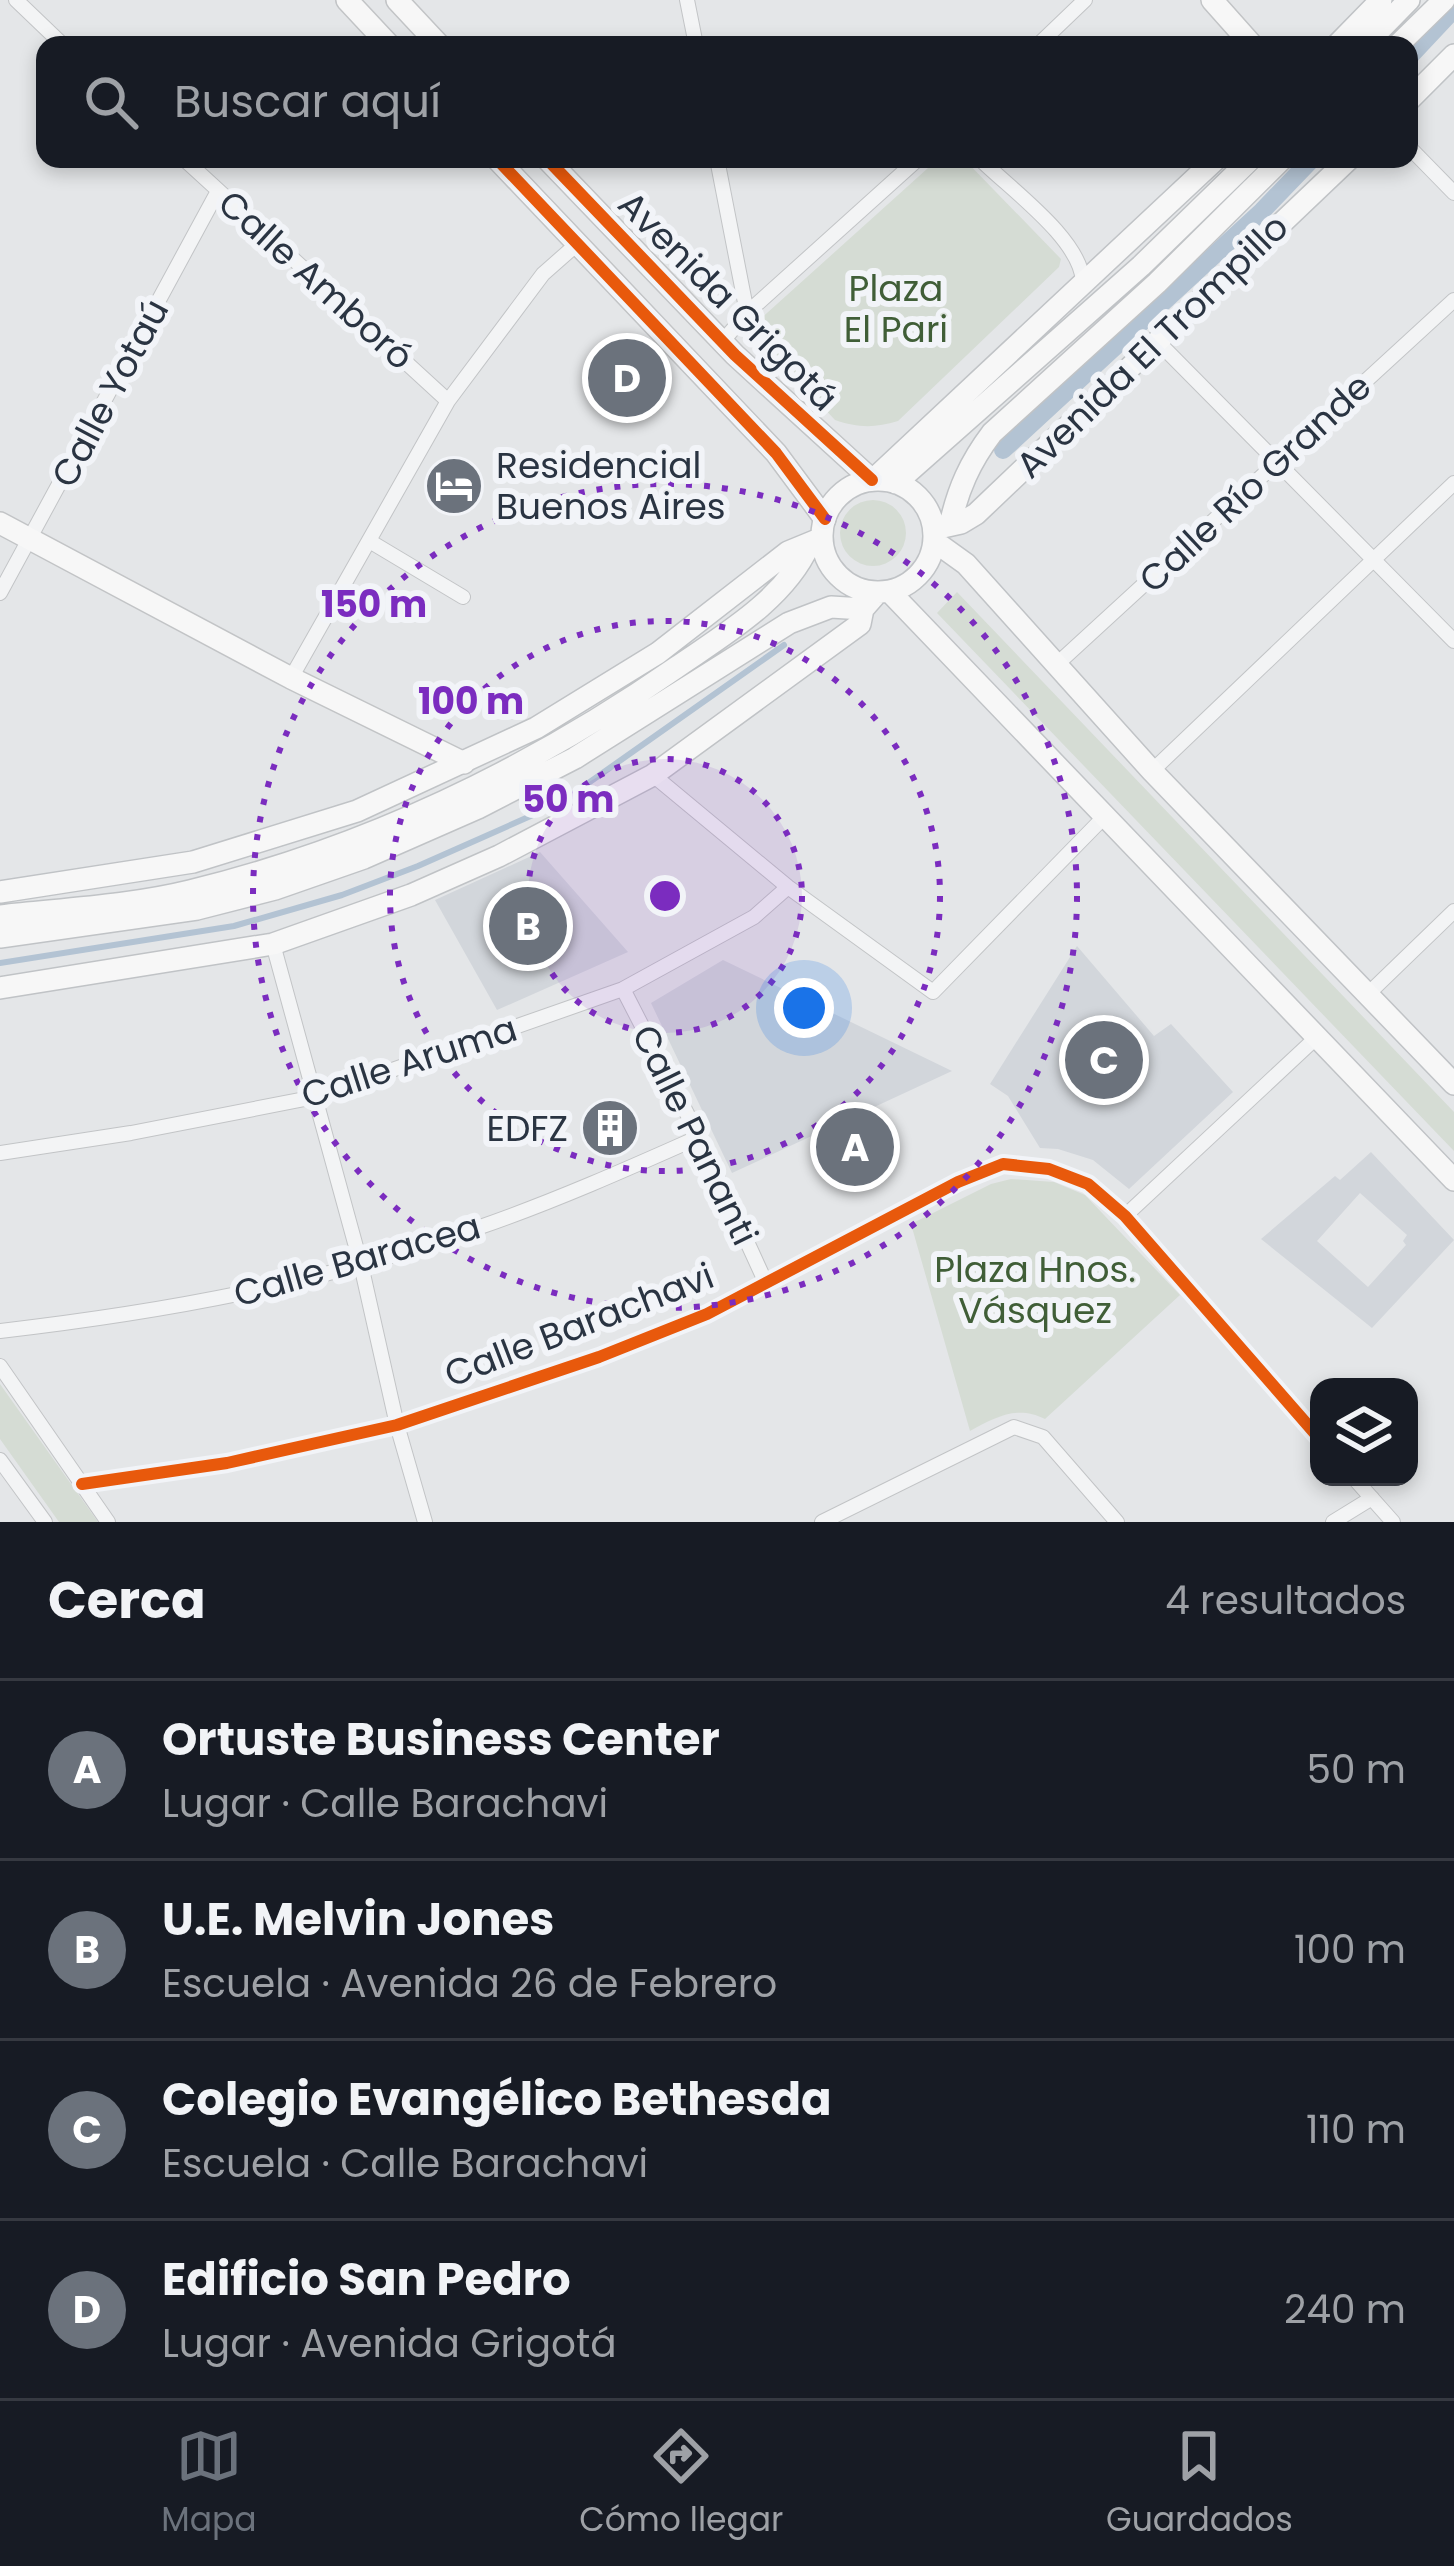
<!DOCTYPE html>
<html lang="es">
<meta charset="utf-8">
<style>
:root{--surface:#171b24;--page:#20242c;--text:#f1f3f6;--muted:#9ea1a6;--line:#363941;--accent:#6b727c}
body{margin:0;font-family:Poppins,sans-serif;background:var(--page);color:var(--text)}
.controls{position:absolute;right:36px;bottom:36px;display:grid;overflow:hidden;border-radius:24px;box-shadow:0 6px 18px #0003}
.controls button{width:108px;height:108px;display:grid;place-items:center;padding:0;border:0;border-bottom:3px solid var(--line);background:var(--surface);color:var(--text);font:60px sans-serif}
.you{position:absolute;left:804px;top:1008px;width:42px;height:42px;margin:-30px;border:9px solid #fff;border-radius:50%;background:#1a73e8;box-shadow:0 0 0 18px #1a73e833}
.badge{display:grid;place-items:center;width:78px;height:78px;border-radius:50%;background:var(--accent);color:#fff;font-size:39px;font-weight:700}
.pin{position:absolute;translate:-50% -50%;border:6px solid #fff;box-shadow:0 3px 12px #0006}
.list{margin:0;padding:0;list-style:none}
h2{display:flex;justify-content:space-between;align-items:center;height:156px;margin:0;padding:0 48px;font-size:51px}
h2 small{font-size:39px;font-weight:400;color:var(--muted)}
.list li{display:grid;grid-template-columns:78px 1fr auto;gap:36px;align-items:center;box-sizing:border-box;height:180px;padding:0 48px;border-top:3px solid var(--line)}
.list b{display:block;font-size:45px;white-space:nowrap}
.list p{margin:0;font-size:39px;white-space:nowrap;color:var(--muted)}
.list em{font-size:39px;font-style:normal;color:var(--muted)}
.icon{flex:none;width:66px;height:66px;fill:none;stroke:currentColor;stroke-width:2;stroke-linecap:round;stroke-linejoin:round}
.map{position:relative;flex:none;width:1454px;height:1522px;overflow:hidden}
.search{position:absolute;background:var(--surface);box-shadow:0 6px 18px #0003;left:36px;right:36px;top:36px;height:132px;display:flex;align-items:center;gap:30px;box-sizing:border-box;padding:0 42px;border-radius:24px;color:var(--muted);font-size:45px}
.sheet{height:876px;background:var(--surface)}
nav{display:flex;justify-content:space-around;align-items:center;box-sizing:border-box;height:168px;border-top:3px solid var(--line);background:var(--surface);font-size:33px;color:var(--muted)}
nav a{display:grid;justify-items:center;gap:6px}
nav .on{color:var(--accent)}
.map>svg:first-child{display:block}
.built{fill:#d2d6db;fill-rule:evenodd}
.green{fill:#d5dcd4}
.lines{fill:none;stroke-linecap:round;stroke-linejoin:round}
.stream{stroke:#b3c3d3;stroke-width:6}
.canal{stroke:#b3c3d3;stroke-width:18}
.street-casing{stroke:#c2c4c6;stroke-width:16}
.secondary-casing{stroke:#c2c4c6;stroke-width:24}
.primary-casing{stroke:#c0c3c6;stroke-width:24}
.street{stroke:#f3f4f5;stroke-width:14}
.secondary{stroke:#f7f7f7;stroke-width:21}
.primary{stroke:#f7f7f7;stroke-width:21}
.cycleway-casing{stroke:#f2f4f8;stroke-width:20}
.cycleway{stroke:#e8590c;stroke-width:12}
.ring{fill:none;stroke:#7b2cbf;stroke-width:6;stroke-dasharray:6 12}
.labels{text-anchor:middle;dominant-baseline:central;stroke-width:12;stroke-linejoin:round;paint-order:stroke}
.street-label{font-size:36px;fill:#2a3442;stroke:#f2f4f8}
.park-label{font-size:36px;fill:#405e37;stroke:#f2f4f8}
.poi-label{font-size:36px;fill:#2a3442;stroke:#f2f4f8;text-anchor:start}
.centre{fill:#7b2cbf;stroke:#f2f4f8;stroke-width:6}
.ring-label{font-size:36px;text-anchor:middle;font-weight:bold;fill:#7b2cbf;stroke:#f2f4f8;stroke-width:12;stroke-linejoin:round;paint-order:stroke}
</style>
<div class="map">
<svg width="1454" height="1522" viewBox="0 0 1454 1522">
<rect width="100%" height="100%" fill="#e4e6e8"/>
<path class="built" d="M540,852L628,952L497,1010L435,900Z
M1077,946L1154,1036L1171,1024L1233,1092L1129,1189L1093,1160L1058,1149L1040,1148L1008,1096L990,1084Z
M723,960L952,1071L732,1173L651,1003Z
M1371,1152L1454,1240L1372,1328L1261,1239L1335,1176L1340,1180ZM1360,1193L1407,1235L1403,1241L1406,1245L1368,1287L1317,1241Z"/>
<path class="green" d="M938,159H964L1061,259L1059,267L898,421C875,428 858,428 835,420L755,335L756,323Z
M840 533a33 33 0 1 1 66 0a33 33 0 1 1-66 0Z
M957,592L1454,1112V1151L937,613Z
M1011,1179L1054,1182L1085,1195L1180,1295L1045,1419C1017,1405 996,1417 970,1431L911,1224L991,1184Z
M0,1384L98,1522H59L0,1439Z"/>
<g class="lines">
<path class="stream" d="M0,963L234,926L342,895L418,866L560,803L784,645"/>
<path class="canal" d="M1409,57L1454,9
M1003,450L1262,211L1312,159"/>
<defs>
<path id="street" d="M16,0L63,45
M687,0L696,45
M1038,45L1085,0
M1409,147L1454,193
M184,159L448,401
M717,159L747,313
M980,159C1010,189 1081,239 1083,282
M722,342L747,313L918,159
M1158,342L1454,641
M371,542L463,597
M0,593L218,191
M1055,666L1454,300
M291,678L448,401L543,274L577,244
M1152,771L1454,483
M653,775L788,887L933,992L1107,814
M273,944L361,1265L397,1425L425,1522
M623,989L699,1137L765,1281
M1367,995L1454,911
M0,1153L131,1133L315,1097L623,989L754,917L788,887
M1125,1216L1318,1036
M0,1331C163,1312 325,1283 480,1227C555,1201 627,1169 699,1137
M0,1366L108,1522
M0,1460L45,1522
M1353,1477L1393,1522
M82,1484L227,1463L397,1425L599,1357L707,1314L958,1182L1003,1164L1049,1169L1088,1184L1125,1216L1319,1438
M822,1522L1014,1427L1043,1437L1117,1522
M1333,1522L1372,1498"/>
<path id="secondary" d="M347,0L389,45
M397,0L439,45
M1212,0L1252,45
M497,159L776,453L825,519
M547,159L735,355L872,480
M0,523L291,678L464,763"/>
<path id="primary" d="M1337,45L1381,0
M1365,45L1409,0
M1398,45L1444,0
M1409,100L1454,55
M874,479L1216,159
M822 536a56 56 0 1 1 112 0a56 56 0 1 1-112 0Z
M896,483L1141,266L1251,159
M950,525C958,489 970,462 992,433L1157,283L1282,159
M934,529L961,523L976,514L1349,159
M934,541L966,564L1152,771L1454,1084
M889,591L1454,1180
M0,892L193,862L357,811L536,728L658,653L788,552L822,538
M0,916C62,909 129,906 190,891C365,848 530,769 677,667C725,634 785,599 809,545
M0,937L197,909L275,889L364,858L478,808L575,758L789,623L831,607L863,609
M0,988L273,944L411,895L499,856L653,775L860,624L863,609L877,593"/>
</defs>
<use href="#street" class="street-casing"/>
<use href="#secondary" class="secondary-casing"/>
<use href="#primary" class="primary-casing"/>
<use href="#street" class="street"/>
<use href="#secondary" class="secondary"/>
<use href="#primary" class="primary"/>
<defs>
<path id="cycleway" d="M497,159L776,453L825,519
M547,159L735,355L872,480
M82,1484L227,1463L397,1425L599,1357L707,1314L958,1182L1003,1164L1049,1169L1088,1184L1125,1216L1319,1438"/>
</defs>
<use href="#cycleway" class="cycleway-casing"/>
<use href="#cycleway" class="cycleway"/>
</g>
<circle cx="665" cy="896" r="137" fill="#7b2cbf" fill-opacity=".12"/>
<g class="ring">
<circle cx="665" cy="896" r="137"/>
<circle cx="665" cy="896" r="275"/>
<circle cx="665" cy="896" r="412"/>
</g>
<defs>
<symbol id="hotel-disc" viewBox="-11 -11 22 22"><circle r="9.5" fill="#6b727c" stroke="#f2f4f8"/><path d="M-6-4.5h1.5V1H6V5H4.5V3h-9V5H-6ZM-4 0a1.8 1.8 0 1 1 3.6 0ZM.5 0V-2.5h3Q6-2.5 6 0Z" fill="#fff"/></symbol>
<symbol id="building-disc" viewBox="-11 -11 22 22"><circle r="9.5" fill="#6b727c" stroke="#f2f4f8"/><path d="M-4-6H4V6H1V3H-1V6H-4ZM-2.5-4.3h1.7v1.8h-1.7ZM.8-4.3h1.7v1.8H.8ZM-2.5-1h1.7V.8h-1.7ZM.8-1h1.7V.8H.8Z" fill="#fff"/></symbol>
</defs>
<g fill-rule="evenodd">
<use href="#hotel-disc" x="421" y="453" width="66" height="66"/>
<use href="#building-disc" x="577" y="1095" width="66" height="66"/>
</g>
<g class="labels">
<g class="street-label">
<text transform="translate(316 280) rotate(42)">Calle Amboró</text>
<text transform="translate(728 301) rotate(45)">Avenida Grigotá</text>
<text transform="translate(1152 346) rotate(-44)">Avenida El Trompillo</text>
<text transform="translate(110 393) rotate(-62)">Calle Yotaú</text>
<text transform="translate(1255 483) rotate(-43)">Calle Río Grande</text>
<text transform="translate(409 1062) rotate(-18)">Calle Aruma</text>
<text transform="translate(695 1135) rotate(64)">Calle Pananti</text>
<text transform="translate(357 1260) rotate(-16)">Calle Baracea</text>
<text transform="translate(579 1325) rotate(-21)">Calle Barachavi</text>
</g>
<g class="park-label">
<text x="896" y="288">Plaza<tspan x="896" dy="41">El Pari</tspan></text>
<text x="1035" y="1269">Plaza Hnos.<tspan x="1035" dy="41">Vásquez</tspan></text>
</g>
<g class="poi-label">
<text x="496" y="465">Residencial<tspan x="496" dy="41">Buenos Aires</tspan></text>
<text x="568" y="1128" text-anchor="end">EDFZ</text>
</g>
</g>
<circle cx="665" cy="896" r="18" class="centre"/>
<g class="ring-label">
<text x="374" y="617">150 m</text>
<text x="471" y="714">100 m</text>
<text x="568" y="812">50 m</text>
</g>
</svg>
<div class="controls">
<button><svg class="icon" aria-label="layers" viewBox="0 0 24 24"><path d="M12 4l9 5-9 5-9-5zM3 14l9 5 9-5"/></svg></button>
</div>
<div class="you"></div>
<div class="pin badge" style="left:855px;top:1147px">A</div>
<div class="pin badge" style="left:528px;top:926px">B</div>
<div class="pin badge" style="left:1104px;top:1060px">C</div>
<div class="pin badge" style="left:627px;top:378px">D</div>
<div class="search"><svg class="icon" aria-label="search" viewBox="0 0 24 24"><circle cx="10" cy="10" r="6"/><path d="M15 15l6 6"/></svg>Buscar aquí</div>
</div>
<section class="sheet">
<h2>Cerca<small>4 resultados</small></h2>
<ul class="list">
<li><span class="badge">A</span><div><b>Ortuste Business Center</b><p>Lugar · Calle Barachavi</p></div><em>50 m</em></li>
<li><span class="badge">B</span><div><b>U.E. Melvin Jones</b><p>Escuela · Avenida 26 de Febrero</p></div><em>100 m</em></li>
<li><span class="badge">C</span><div><b>Colegio Evangélico Bethesda</b><p>Escuela · Calle Barachavi</p></div><em>110 m</em></li>
<li><span class="badge">D</span><div><b>Edificio San Pedro</b><p>Lugar · Avenida Grigotá</p></div><em>240 m</em></li>
</ul>
</section>
<nav>
<a class="on"><svg class="icon" aria-label="map" viewBox="0 0 24 24"><path d="M3 6l6-2 6 2 6-2v14l-6 2-6-2-6 2zM9 4v14M15 6v14"/></svg>Mapa</a>
<a><svg class="icon" aria-label="directions" viewBox="0 0 24 24"><path d="M12 3l9 9-9 9-9-9zM9 14v-3h6M13 9l2 2-2 2"/></svg>Cómo llegar</a>
<a><svg class="icon" aria-label="saved" viewBox="0 0 24 24"><path d="M7 4h10v16l-5-4-5 4z"/></svg>Guardados</a>
</nav>
